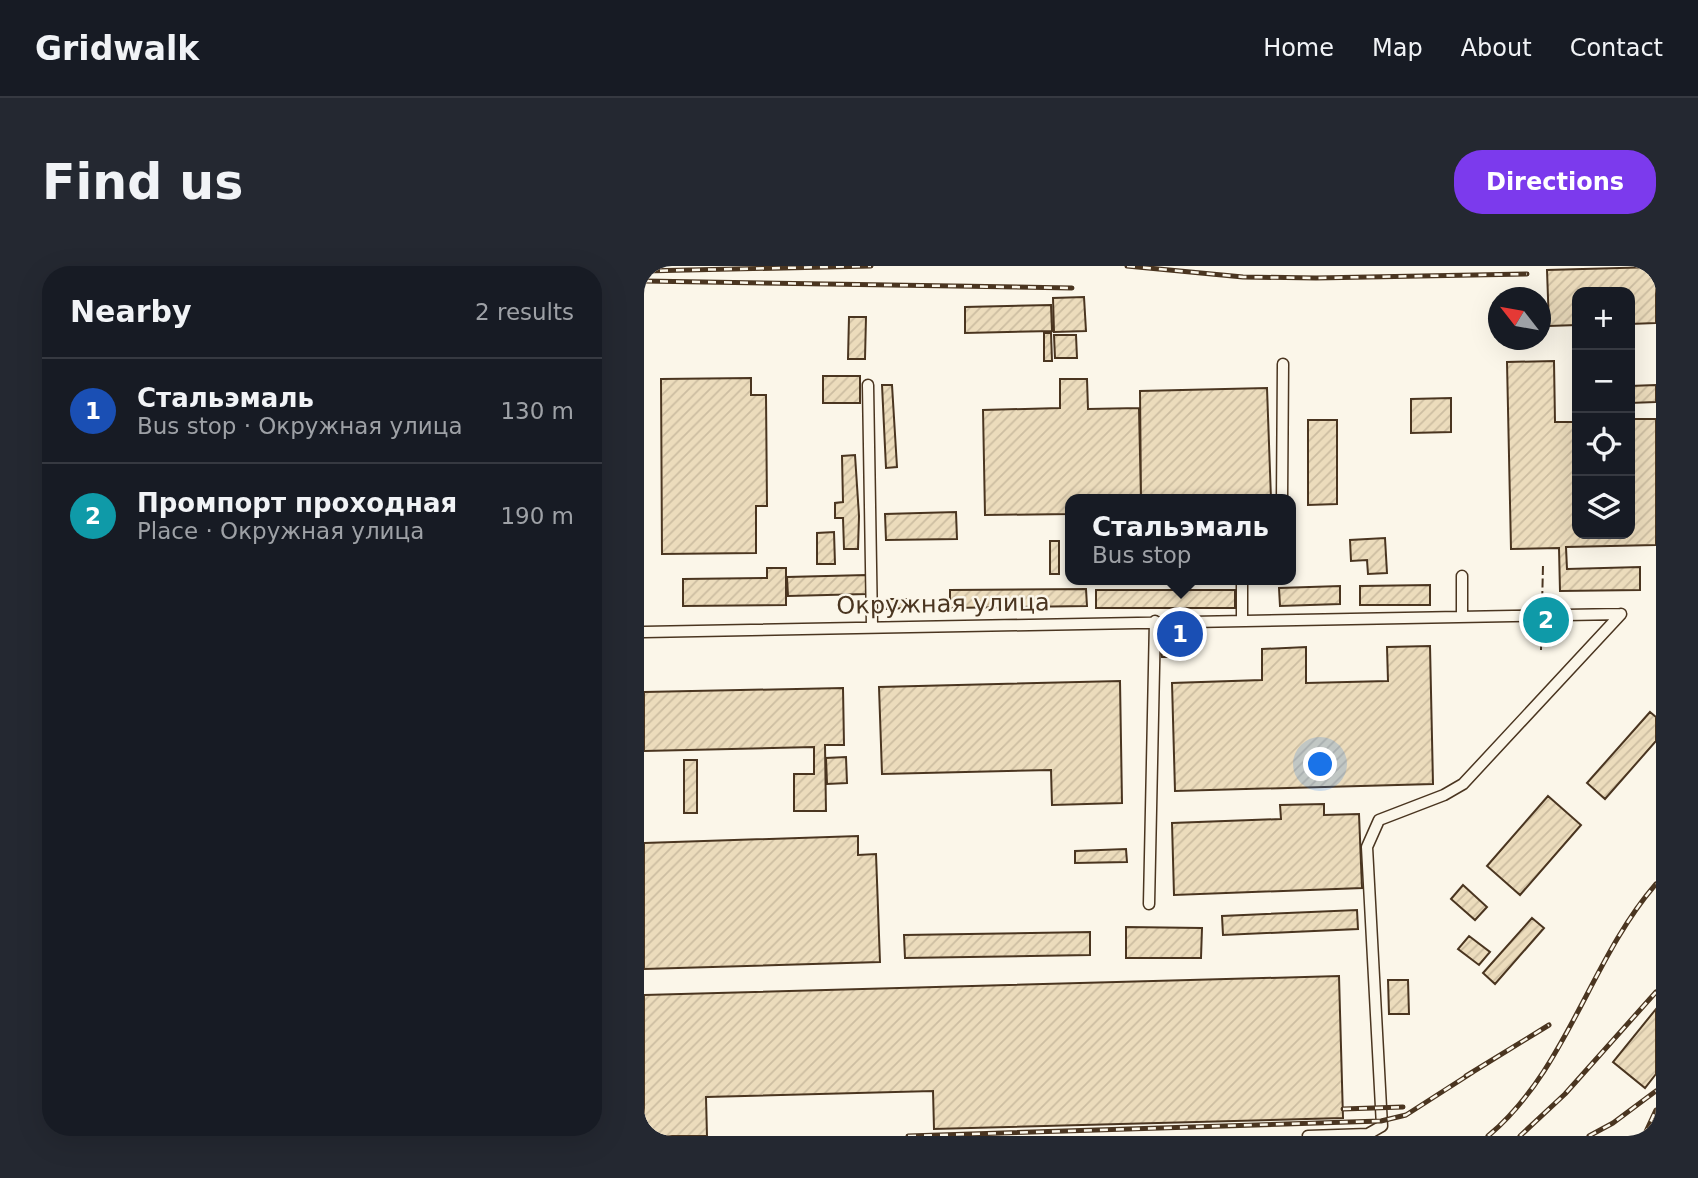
<!DOCTYPE html>
<meta charset="utf-8">
<style>
:root{--surface:#171b24;--page:#242831;--text:#f1f3f6;--muted:#9ea1a6;--line:#363941;--accent:#7c3aed}
body{margin:0;font-family:"DejaVu Sans",sans-serif;background:var(--page);color:var(--text)}
.controls{position:absolute;right:21px;top:21px;display:grid;overflow:hidden;border-radius:14px;box-shadow:0 7px 28px #0002}
.controls button{width:63px;height:63px;display:grid;place-items:center;padding:0;border:0;border-bottom:2px solid var(--line);background:var(--surface);color:var(--text);font:35px sans-serif}
.compass{position:absolute;left:844px;top:21px;width:63px;height:63px;border-radius:50%;background:var(--surface);box-shadow:0 7px 28px #0002;rotate:301deg}
.you{position:absolute;left:677px;top:499px;width:24px;height:24px;margin:-18px;border:5px solid #fff;border-radius:50%;background:#1a73e8;box-shadow:0 0 0 10px #1a73e833}
.badge{display:grid;place-items:center;width:46px;height:46px;border-radius:50%;background:var(--accent);color:#fff;font-size:23px;font-weight:700}
.pin{position:absolute;translate:-50% -50%;border:4px solid #fff;box-shadow:0 2px 7px #0006}
.popup{position:absolute;left:421px;top:228px;width:231px;height:91px;box-sizing:border-box;display:grid;place-content:center;border-radius:14px;background:var(--surface);filter:drop-shadow(0 2px 5px #0005);font-size:23px;white-space:nowrap;color:var(--muted)}
.popup b{font-size:26px;color:var(--text)}
.popup::after{content:'';position:absolute;left:50%;top:100%;margin-left:-14px;border:14px solid transparent;border-top-color:var(--surface)}
.list{margin:0;padding:0;list-style:none}
h2{display:flex;justify-content:space-between;align-items:center;height:91px;margin:0;padding:0 28px;font-size:30px}
h2 small{font-size:23px;font-weight:400;color:var(--muted)}
.list li{display:grid;grid-template-columns:46px 1fr auto;gap:21px;align-items:center;box-sizing:border-box;height:105px;padding:0 28px;border-top:2px solid var(--line)}
.list b{display:block;font-size:26px;white-space:nowrap}
.list p{margin:0;font-size:23px;white-space:nowrap;color:var(--muted)}
.list em{font-size:23px;font-style:normal;color:var(--muted)}
.icon{flex:none;width:38px;height:38px;fill:none;stroke:currentColor;stroke-width:2;stroke-linecap:round;stroke-linejoin:round}
.map{position:relative;flex:none;width:1012px;height:870px;overflow:hidden;border-radius:28px}
header{display:flex;align-items:center;gap:42px;box-sizing:border-box;height:98px;padding:0 35px;background:var(--surface);border-bottom:2px solid var(--line)}
header strong{font-size:33px}
nav{display:flex;gap:38px;margin-inline-start:auto;font-size:24px}
.intro{display:flex;align-items:center;justify-content:space-between;box-sizing:border-box;height:168px;padding:0 42px}
h1{margin:0;font-size:49px}
.button{padding:18px 32px;border-radius:28px;background:var(--accent);color:#fff;font-size:24px;font-weight:700}
main{display:flex;gap:42px;padding:0 42px}
aside{flex:1;background:var(--surface);border-radius:28px;box-shadow:0 7px 28px #0002}
.map>svg:first-child{display:block}
.building{fill:url(#building-hatch);stroke:#4a3520;stroke-width:2}
.lines{fill:none;stroke-linecap:round;stroke-linejoin:round}
.minor-casing{stroke:#4a3520;stroke-width:13}
.minor{stroke:#fbf6e9;stroke-width:10}
.rail-casing{stroke:#4a3520;stroke-width:5}
.rail{stroke:#fbf6e9;stroke-width:2.5;stroke-dasharray:8;stroke-linecap:butt}
.fence{stroke:#4a3520;stroke-width:2;stroke-dasharray:9 3.5;stroke-linecap:butt}
.labels{text-anchor:middle;dominant-baseline:central;stroke-width:5;stroke-linejoin:round;paint-order:stroke}
.street-label{font-size:24px;fill:#4a3520;stroke:#fbf6e9}
</style>
<header>
<strong>Gridwalk</strong>
<nav><a>Home</a><a>Map</a><a>About</a><a>Contact</a></nav>
</header>
<div class="intro"><h1>Find us</h1><a class="button">Directions</a></div>
<main>
<aside>
<h2>Nearby<small>2 results</small></h2>
<ul class="list">
<li><span class="badge" style="background:#1a4fb4">1</span><div><b>Стальэмаль</b><p>Bus stop · Окружная улица</p></div><em>130 m</em></li>
<li><span class="badge" style="background:#0f9aa8">2</span><div><b>Промпорт проходная</b><p>Place · Окружная улица</p></div><em>190 m</em></li>
</ul>
</aside>
<div class="map">
<svg width="1012" height="870" viewBox="0 0 1012 870">
<defs>
<pattern id="building-hatch" width="6" height="6" patternUnits="userSpaceOnUse" patternTransform="scale(1.75)"><rect width="6" height="6" fill="#ecdcbc"/><path d="M-1 1l2-2M0 6l6-6M5 7l2-2" fill="none" stroke="#ccbda1"/></pattern>
</defs>
<rect width="100%" height="100%" fill="#fbf6e9"/>
<path class="building" d="M1012,1V57L986,58V26H933V59L905,60L903,4Z
M440,31L442,65L410,66L409,32Z
M407,39L408,65L321,67V41Z
M205,51H222L221,93H204Z
M400,67H407L408,95H400Z
M410,69H432L433,92H411Z
M910,95L911,156H933V268H986V153H1012V279L922,281L923,303L996,301V324L916,325L915,282L867,283L863,96Z
M179,110H216V137H179Z
M107,112V129H122L123,240H112V287L18,288L17,113Z
M416,113H443L444,143L495,142L497,233H426V248L341,249L339,144L416,142Z
M238,119H248L253,201L242,202Z
M1012,119V136L986,137V120Z
M623,122L627,233H497L496,125Z
M807,132V166L767,167V133Z
M664,154H693V238L664,239Z
M211,189L215,250L214,283H200L199,252H191V237L199,236L198,190Z
M312,246L313,273L242,274L241,248Z
M190,266L191,298H173V267Z
M741,272L743,307L724,308L723,294L707,295L706,274Z
M406,275H415V308H406Z
M123,302H142V339L39,340V313L123,312Z
M222,309V328L144,330L143,311Z
M786,319V339H716V320Z
M696,320V338L636,340L635,322Z
M442,323L443,340L306,342V324Z
M452,324H591V342H452Z
M242,333H263V342L242,343Z
M786,380L789,518L531,525L528,417L618,414V383L662,381V417L744,415L743,381Z
M531,384V391H518L517,385Z
M476,415L478,537L408,539L407,504L238,508L235,421Z
M199,422L200,479H181L182,545H150V508H170V481L0,485V426Z
M1006,446L1012,451V475L961,533L943,517Z
M202,491L203,517L183,518L182,492Z
M40,494H53V547H40Z
M904,530L937,559L876,629L843,600Z
M680,538V549L715,548L718,622L530,629L528,557L637,553L636,539Z
M214,570V589L232,588L236,696L0,703V577Z
M482,583L483,596L431,597V585Z
M819,619L843,641L831,654L807,633Z
M713,644L714,663L579,669L578,650Z
M888,652L900,662L851,718L839,707Z
M482,661L558,662L557,692H482Z
M446,666V689L261,692L260,669Z
M825,670L846,686L835,699L814,683Z
M695,710L699,852L290,863L289,825L62,831L63,870H0V729Z
M744,714H764L765,748H745Z
M1012,743V808L1001,822L969,796Z"/>
<g class="lines">
<defs>
<path id="minor" d="M224,119L228,360
M638,233L639,98
M818,310V350
M598,353V314
M0,366L977,348
M505,638L511,355
M664,870L724,868L738,860L723,581L735,554L800,529L819,518L977,348"/>
</defs>
<use href="#minor" class="minor-casing"/>
<use href="#minor" class="minor"/>
<defs>
<path id="rail" d="M483,0L599,11L672,12L883,8
M0,5L227,0
M0,15L428,22
M822,810L905,759
M699,843L759,841
M264,870L737,855L762,849L829,806
M844,870C923,804 946,694 1012,618
M876,870L921,828L1012,726
M945,870L969,857L1012,825
M1000,870L1012,844"/>
</defs>
<use href="#rail" class="rail-casing"/>
<use href="#rail" class="rail"/>
<path class="fence" d="M897,384L899,299"/>
</g>
<g class="labels">
<g class="street-label">
<text transform="translate(299 338) rotate(-1)">Окружная улица</text>
</g>
</g>
</svg>
<div class="controls">
<button>+</button>
<button>−</button>
<button><svg class="icon" aria-label="locate" viewBox="0 0 24 24"><circle cx="12" cy="12" r="6"/><path d="M12 2v4M12 18v4M2 12h4M18 12h4"/></svg></button>
<button><svg class="icon" aria-label="layers" viewBox="0 0 24 24"><path d="M12 4l9 5-9 5-9-5zM3 14l9 5 9-5"/></svg></button>
</div>
<svg class="compass" viewBox="-18 -18 36 36"><path d="M0-13l5 13h-10z" fill="#e53935"/><path d="M0 13l5-13h-10z" fill="#9ea1a6"/></svg>
<div class="you"></div>
<div class="pin badge" style="left:536px;top:368px;background:#1a4fb4">1</div>
<div class="popup"><b>Стальэмаль</b>Bus stop</div>
<div class="pin badge" style="left:902px;top:354px;background:#0f9aa8">2</div>
</div>
</main>
